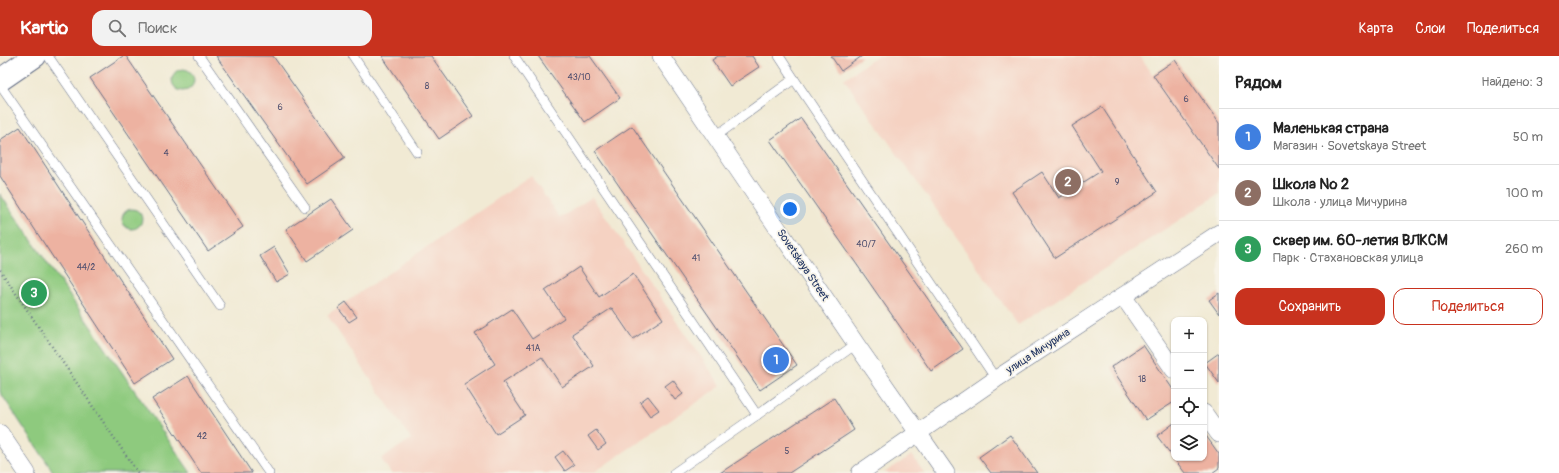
<!DOCTYPE html>
<html lang="ru">
<head>
<meta charset="utf-8">
<style>
	:root { --surface:#fff; --page:#f2f2f2; --text:#222; --muted:#767676; --line:#e0e0e0; --accent:#c8321e }
	body { margin:0; font-family:Pangolin,sans-serif; background:var(--page); color:var(--text) }
	.controls { position:absolute; right:12px; bottom:12px; display:grid; overflow:hidden; border-radius:8px; box-shadow:0 1px 3px #0004 }
	.controls button { width:36px; height:36px; display:grid; place-items:center; padding:0; border:0; border-bottom:1px solid var(--line); background:var(--surface); color:var(--text); font:20px sans-serif }
	.you { position:absolute; left:790px; top:153px; width:14px; height:14px; margin:-10px; border:3px solid #fff; border-radius:50%; background:#1a73e8; box-shadow:0 0 0 6px #1a73e833 }
	.badge { display:grid; place-items:center; width:26px; height:26px; border-radius:50%; background:var(--accent); color:#fff; font-size:13px; font-weight:700 }
	.pin { position:absolute; translate:-50% -50%; border:2px solid #fff; box-shadow:0 1px 4px #0006 }
	.list { margin:0; padding:0; list-style:none }
	h2 { display:flex; justify-content:space-between; align-items:center; height:52px; margin:0; padding:0 16px; font-size:17px }
	h2 small { font-size:13px; font-weight:400; color:var(--muted) }
	.list li { display:grid; grid-template-columns:26px 1fr auto; gap:12px; align-items:center; box-sizing:border-box; height:56px; padding:0 16px; border-top:1px solid var(--line) }
	.list b { display:block; font-size:15px; white-space:nowrap }
	.list p { margin:0; font-size:13px; white-space:nowrap; color:var(--muted) }
	.list em { font-size:13px; font-style:normal; color:var(--muted) }
	.actions { display:flex; gap:8px; padding:12px 16px }
	.actions a { flex:1; padding:9px 0; border:1px solid var(--accent); border-radius:12px; text-align:center; font-size:14px; color:var(--accent) }
	.actions .main { background:var(--accent); color:#fff }
	.icon { flex:none; width:22px; height:22px; fill:none; stroke:currentColor; stroke-width:2; stroke-linecap:round; stroke-linejoin:round }
	.map { position:relative; flex:none; width:1219px; height:417px; overflow:hidden }
	header { display:flex; align-items:center; gap:24px; box-sizing:border-box; height:56px; padding:0 20px; background:var(--accent); color:#fff }
	header strong { font-size:19px }
	nav { display:flex; gap:22px; margin-inline-start:auto; font-size:14px }
	.search { width:280px; height:36px; background:var(--page); display:flex; align-items:center; gap:10px; box-sizing:border-box; padding:0 14px; border-radius:12px; color:var(--muted); font-size:15px }
	main { display:flex }
	aside { flex:1; background:var(--surface) }
	.map>svg:first-child { display:block }
	.built { fill:#f5d2c2 }
	.green { fill:#8eca7e; stroke:#547c6e }
	.building { fill:#edb2a1 }
	.lines { fill:none; stroke-linecap:round; stroke-linejoin:round }
	.lane-casing { stroke:#667087; stroke-width:10 }
	.street-casing { stroke:#667087; stroke-width:18 }
	.secondary-casing { stroke:#667087; stroke-width:24 }
	.path { stroke:#667087; stroke-width:2.5; stroke-dasharray:1 3; stroke-linecap:butt }
	.lane { stroke:#fff; stroke-width:9 }
	.street { stroke:#fff; stroke-width:17 }
	.secondary { stroke:#fff; stroke-width:22 }
	.labels { text-anchor:middle; dominant-baseline:central; stroke-width:3.5; stroke-linejoin:round; paint-order:stroke }
	.number-label { font-size:9px; fill:#50506f }
	.street-label { font-size:11px; fill:#1b2f5e; stroke:#f7f3e8 }
</style>
</head>
<body>
<header>
<strong>Kartio</strong>
<div class="search"><svg class="icon" aria-label="search" viewBox="0 0 24 24"><circle cx="10" cy="10" r="6"/><path d="M15 15l6 6"/></svg>Поиск</div>
<nav><a>Карта</a><a>Слои</a><a>Поделиться</a></nav>
</header>
<main>
<div class="map">
<svg width="1219" height="417" viewBox="0 0 1219 417">
	<rect width="100%" height="100%" fill="#f7f3e8"/>
	<filter id="ink" filterUnits="userSpaceOnUse"><feTurbulence type="fractalNoise" baseFrequency=".025" numOctaves="2"/><feDisplacementMap in="SourceGraphic" scale="8" xChannelSelector="R" yChannelSelector="G"/><feConvolveMatrix kernelMatrix="1 2 1 2 8 2 1 2 1" color-interpolation-filters="sRGB"/></filter>
	<filter id="wash" filterUnits="userSpaceOnUse"><feTurbulence type="fractalNoise" baseFrequency=".012" numOctaves="4" result="noise"/><feDisplacementMap in="SourceGraphic" scale="16" xChannelSelector="R" yChannelSelector="G"/><feGaussianBlur stdDeviation="0.9" result="paint"/><feColorMatrix in="noise" values="0 0 0 0 0 0 0 0 0 0 0 0 0 0 0 0 0 1.4 0 .05"/><feComposite in="paint" operator="in"/></filter>
	<g filter="url(#wash)">
		<rect width="100%" height="100%" fill="#f1ead4"/>
		<g class="built">
			<polygon points="877,0 1140,0 1219,113 1219,138 1018,269 844,23"/>
			<polygon points="531,120 560,162 592,141 721,330 593,417 391,417 381,403 411,383 327,259"/>
			<polygon points="912,399 924,417 884,417"/>
		</g>
		<g class="green">
			<circle cx="183" cy="24" r="11"/>
			<polygon points="0,138 191,417 54,417 0,336"/>
			<circle cx="132" cy="163" r="10"/>
		</g>
		<g id="blocks">
			<g class="building">
				<polygon points="123,0 126,0 243,171 208,195 90,22"/>
				<polygon points="216,0 273,0 345,102 307,128"/>
				<polygon points="382,0 431,0 473,60 439,83"/>
				<polygon points="538,0 590,0 620,42 585,66"/>
				<polygon points="718,0 752,0 759,11 730,30 712,4"/>
				<polygon points="831,0 862,0 841,15"/>
				<polygon points="1175,4 1219,67 1219,113 1153,19"/>
				<polygon points="1102,51 1157,136 1055,202 1012,136 1042,116 1059,142 1101,115 1072,70"/>
				<polygon points="801,62 963,293 931,315 770,84"/>
				<polygon points="632,70 797,309 760,334 595,95"/>
				<polygon points="20,71 172,303 135,327 0,120 0,84"/>
				<polygon points="331,143 353,174 307,205 286,173"/>
				<polygon points="274,191 290,218 276,226 260,200"/>
				<polygon points="579,211 599,241 633,218 663,263 633,283 612,252 572,278 594,310 562,331 542,301 503,326 525,359 496,378 464,328 495,308 475,277 512,253 532,283 564,262 545,234"/>
				<polygon points="1219,237 1219,258 1209,244"/>
				<polygon points="346,246 357,261 349,266 338,252"/>
				<polygon points="1143,289 1174,335 1174,346 1146,364 1111,311"/>
				<polygon points="1219,297 1219,327 1205,307"/>
				<polygon points="188,320 252,417 201,417 152,343"/>
				<polygon points="673,324 683,338 675,344 665,330"/>
				<polygon points="648,340 659,354 650,360 640,346"/>
				<polygon points="834,342 854,374 789,417 720,417"/>
				<polygon points="1174,367 1174,402 1204,402 1204,377 1219,398 1219,412 1212,417 1185,417 1157,380"/>
				<polygon points="596,374 606,388 598,394 588,380"/>
				<polygon points="1010,379 1037,417 991,417 979,401"/>
				<polygon points="563,395 574,409 565,415 555,401"/>
			</g>
		</g>
	</g>
	<g filter="url(#ink)">
		<use href="#blocks" fill-opacity="0" stroke="#667087" stroke-width="1"/>
		<g class="lines">
			<defs>
				<g id="lane">
					<polyline points="48,0 220,250"/>
					<polyline points="199,0 305,151"/>
					<polyline points="353,0 417,96"/>
					<polyline points="514,0 757,359 674,417"/>
					<polyline points="794,23 996,323"/>
					<polyline points="0,29 269,417"/>
					<polyline points="716,80 794,23 779,0"/>
					<polyline points="757,359 856,288"/>
				</g>
				<g id="street">
					<polyline points="661,0 856,288 946,417"/>
					<polyline points="1123,240 1174,314"/>
					<polyline points="1204,357 1219,378"/>
					<polyline points="0,377 27,417"/>
					<polyline points="860,417 996,323 1219,177"/>
				</g>
				<polyline id="secondary" points="0,24 35,0"/>
			</defs>
			<use href="#lane" class="lane-casing"/>
			<use href="#street" class="street-casing"/>
			<use href="#secondary" class="secondary-casing"/>
			<polyline class="path" points="0,214 138,417"/>
			<use href="#lane" class="lane"/>
			<use href="#street" class="street"/>
			<use href="#secondary" class="secondary"/>
		</g>
	</g>
	<g class="labels">
		<g class="number-label">
			<text x="579" y="21">43/10</text>
			<text x="427" y="30">8</text>
			<text x="1186" y="43">6</text>
			<text x="280" y="51">6</text>
			<text x="166" y="97">4</text>
			<text x="1117" y="126">9</text>
			<text x="866" y="188">40/7</text>
			<text x="696" y="202">41</text>
			<text x="86" y="211">44/2</text>
			<text x="533" y="292">41А</text>
			<text x="1142" y="323">18</text>
			<text x="202" y="380">42</text>
			<text x="787" y="395">5</text>
		</g>
		<g class="street-label">
			<text transform="translate(803 209) rotate(56)">Sovetskaya Street</text>
			<text transform="translate(1038 295) rotate(-33)">улица Мичурина</text>
		</g>
	</g>
</svg>
<div class="controls">
<button>+</button>
<button>−</button>
<button><svg class="icon" aria-label="locate" viewBox="0 0 24 24"><circle cx="12" cy="12" r="6"/><path d="M12 2v4M12 18v4M2 12h4M18 12h4"/></svg></button>
<button><svg class="icon" aria-label="layers" viewBox="0 0 24 24"><path d="M12 4l9 5-9 5-9-5zM3 14l9 5 9-5"/></svg></button>
</div>
<div class="you"></div>
<div class="pin badge" style="left:776px;top:304px;background:#3f7fe0">1</div>
<div class="pin badge" style="left:1068px;top:126px;background:#8d6e63">2</div>
<div class="pin badge" style="left:34px;top:237px;background:#2e9e5b">3</div>
</div>
<aside>
<h2>Рядом<small>Найдено: 3</small></h2>
<ul class="list">
<li><span class="badge" style="background:#3f7fe0">1</span><div><b>Маленькая страна</b><p>Магазин · Sovetskaya Street</p></div><em>50 m</em></li>
<li><span class="badge" style="background:#8d6e63">2</span><div><b>Школа № 2</b><p>Школа · улица Мичурина</p></div><em>100 m</em></li>
<li><span class="badge" style="background:#2e9e5b">3</span><div><b>сквер им. 60-летия ВЛКСМ</b><p>Парк · Стахановская улица</p></div><em>260 m</em></li>
</ul>
<div class="actions"><a class="main">Сохранить</a><a>Поделиться</a></div>
</aside>
</main>
</body>
</html>
